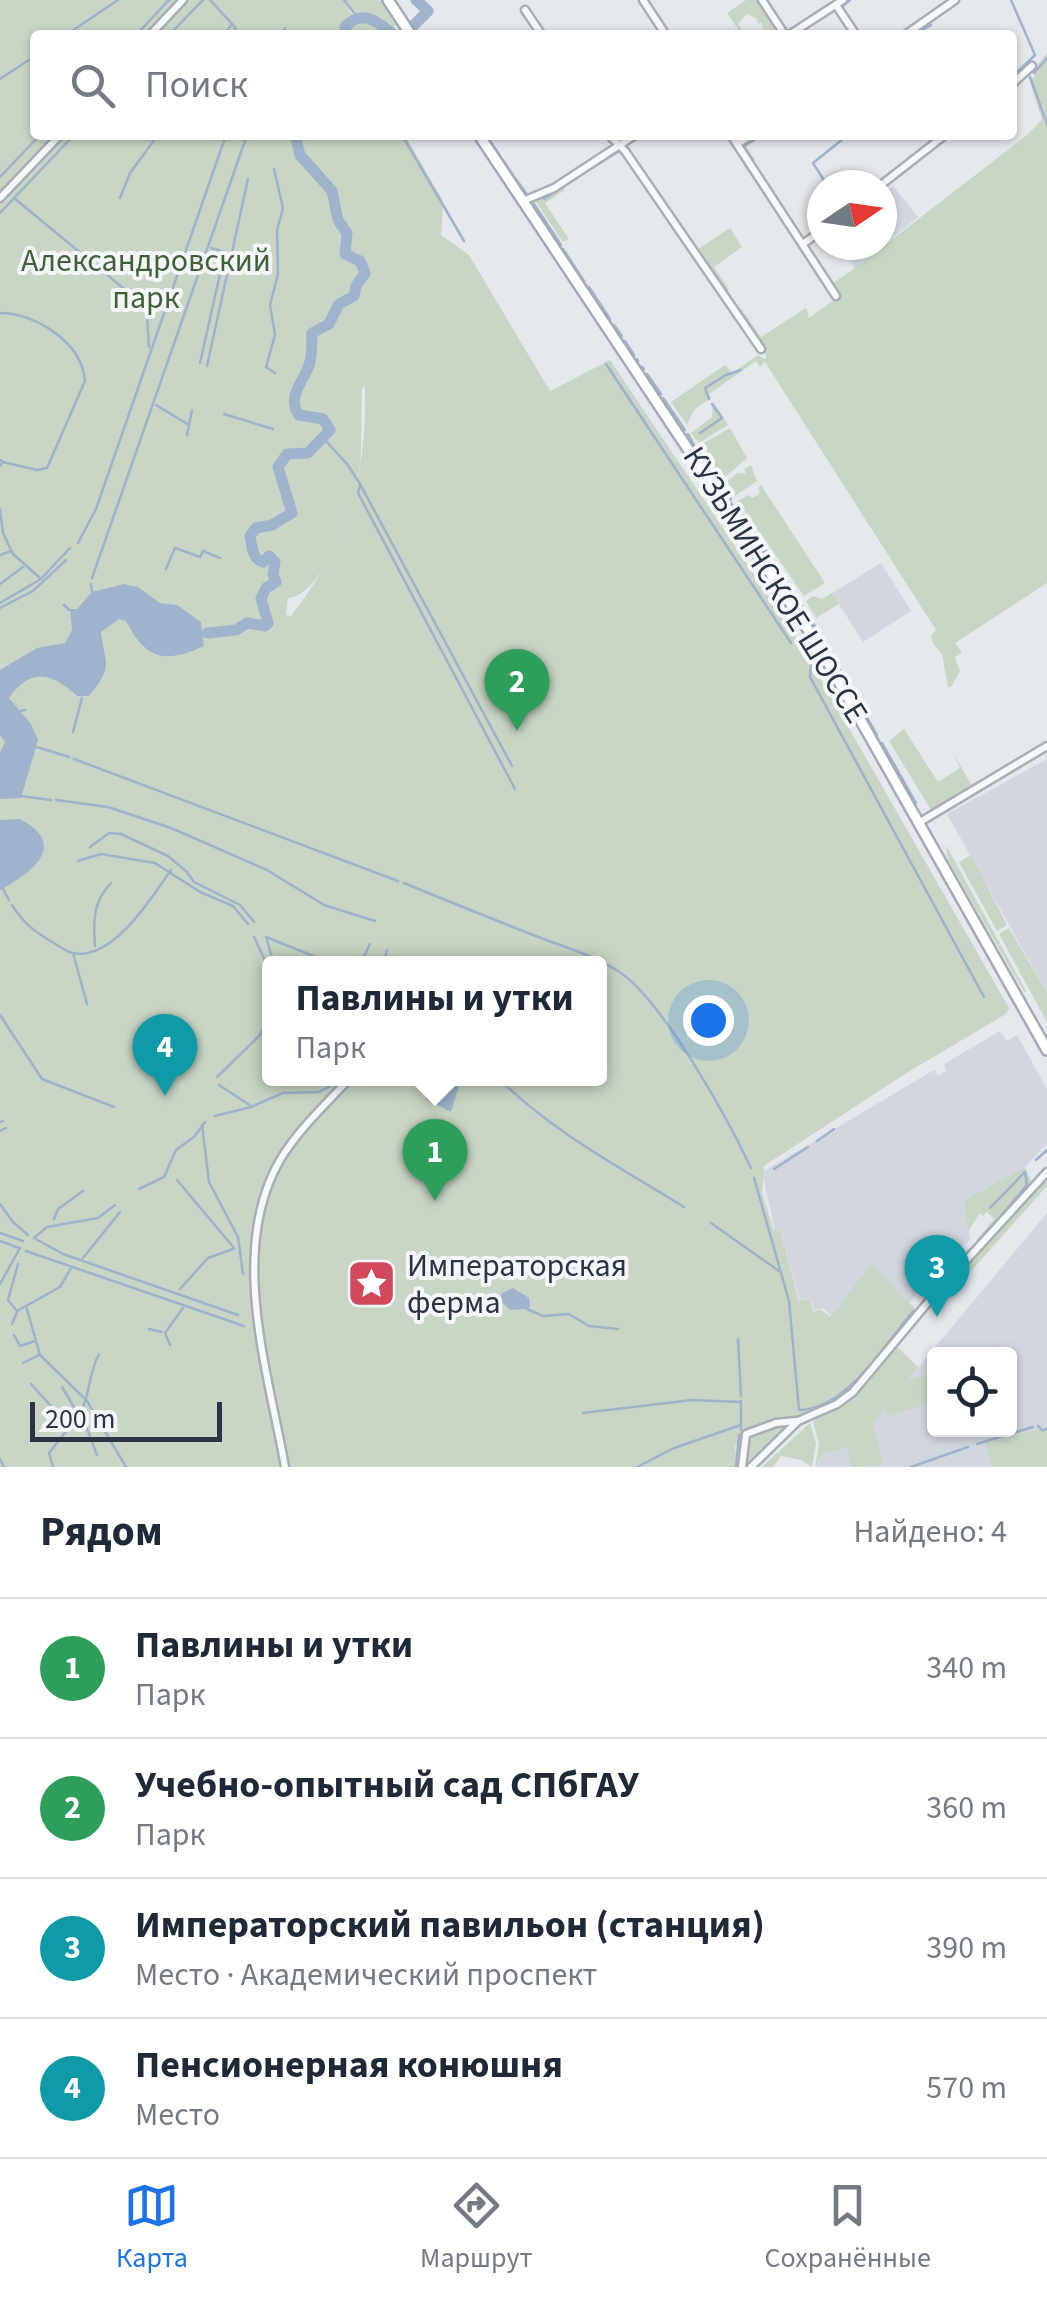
<!DOCTYPE html>
<html lang="ru">
<head>
<meta charset="utf-8">
<style>
	:root { --surface:#fff; --page:#f2f2f3; --text:#1f2937; --muted:#747a83; --line:#e0e1e3; --accent:#1a73e8 }
	body { margin:0; font-family:"Source Sans 3",sans-serif; background:var(--page); color:var(--text) }
	.controls { position:absolute; right:30px; bottom:30px; display:grid; overflow:hidden; border-radius:10px; box-shadow:0 2px 8px #0004 }
	.controls button { width:90px; height:90px; display:grid; place-items:center; padding:0; border:0; border-bottom:2px solid var(--line); background:var(--surface); color:var(--text); font:50px sans-serif }
	.compass { position:absolute; left:807px; top:170px; width:90px; height:90px; border-radius:50%; background:var(--surface); box-shadow:0 2px 8px #0004; rotate:77deg }
	.scale { position:absolute; left:30px; bottom:25px; width:192px; box-sizing:border-box; padding-left:10px; border:5px solid #2b3445; border-top:0; font-size:28px; line-height:35px; white-space:nowrap; color:#2b3445; -webkit-text-stroke:8px #f4f6f9; paint-order:stroke }
	.you { position:absolute; left:708px; top:1020px; width:35px; height:35px; margin:-25px; border:8px solid #fff; border-radius:50%; background:#1a73e8; box-shadow:0 0 0 15px #1a73e833 }
	.badge { display:grid; place-items:center; width:65px; height:65px; border-radius:50%; background:var(--accent); color:#fff; font-size:32px; font-weight:700 }
	.pin { position:absolute; translate:-50% -82px; filter:drop-shadow(0 2px 5px #0008) }
	.pin::after { content:''; position:absolute; top:52px; width:35px; height:30px; background:inherit; clip-path:polygon(0 0,100% 0,50% 100%) }
	.popup { position:absolute; left:262px; top:956px; width:345px; height:130px; box-sizing:border-box; display:grid; place-content:center; border-radius:10px; background:var(--surface); filter:drop-shadow(0 2px 8px #0005); font-size:32px; white-space:nowrap; color:var(--muted) }
	.popup b { font-size:38px; color:var(--text) }
	.popup::after { content:''; position:absolute; left:50%; top:100%; margin-left:-20px; border:20px solid transparent; border-top-color:var(--surface) }
	.list { margin:0; padding:0; list-style:none }
	h2 { display:flex; justify-content:space-between; align-items:center; height:130px; margin:0; padding:0 40px; font-size:42px }
	h2 small { font-size:32px; font-weight:400; color:var(--muted) }
	.list li { display:grid; grid-template-columns:65px 1fr auto; gap:30px; align-items:center; box-sizing:border-box; height:140px; padding:0 40px; border-top:2px solid var(--line) }
	.list b { display:block; font-size:38px; white-space:nowrap }
	.list p { margin:0; font-size:32px; white-space:nowrap; color:var(--muted) }
	.list em { font-size:32px; font-style:normal; color:var(--muted) }
	.icon { flex:none; width:55px; height:55px; fill:none; stroke:currentColor; stroke-width:2; stroke-linecap:round; stroke-linejoin:round }
	.map { position:relative; flex:none; width:1047px; height:1467px; overflow:hidden }
	.search { position:absolute; background:var(--surface); box-shadow:0 2px 8px #0004; left:30px; right:30px; top:30px; height:110px; display:flex; align-items:center; gap:25px; box-sizing:border-box; padding:0 35px; border-radius:10px; color:var(--muted); font-size:38px }
	.sheet { height:690px; background:var(--surface) }
	nav { display:flex; justify-content:space-around; align-items:center; box-sizing:border-box; height:140px; border-top:2px solid var(--line); background:var(--surface); font-size:28px; color:var(--muted) }
	nav a { display:grid; justify-items:center; gap:5px }
	nav .on { color:var(--accent) }
	.map>svg:first-child { display:block }
	.built { fill:#d2d6de; fill-rule:evenodd }
	.green { fill:#c9d6c5; fill-rule:evenodd }
	.water { fill:#9fb4cc }
	.lines { fill:none; stroke-linecap:round; stroke-linejoin:round }
	.stream { stroke:#9fb4cc; stroke-width:2.5 }
	.river { stroke:#9fb4cc; stroke-width:11 }
	.minor-casing { stroke:#a9aeb7; stroke-width:11 }
	.major-casing { stroke:#a3abb8; stroke-width:14 }
	.minor { stroke:#f7f8fa; stroke-width:6 }
	.major { stroke:#fff; stroke-width:9 }
	.labels { text-anchor:middle; dominant-baseline:central; stroke-width:8; stroke-linejoin:round; paint-order:stroke }
	.park-label { font-size:32px; fill:#3f6138; stroke:#f4f6f9 }
	.street-label { font-size:32px; fill:#2b3445; stroke:#f4f6f9 }
	.poi-label { font-size:32px; fill:#2b3445; stroke:#f4f6f9; text-anchor:start }
</style>
</head>
<body>
<div class="map">
<svg width="1047" height="1467" viewBox="0 0 1047 1467">
	<rect width="100%" height="100%" fill="#e4e7ec"/>
	<g class="built">
		<polygon points="893,186 918,217 855,268 839,245 882,245 882,194"/>
		<polygon points="881,563 911,611 863,642 832,593"/>
		<polygon points="1047,759 1047,993 947,814"/>
		<polygon points="1000,1031 1007,1041 1017,1035 1047,1089 1047,1144 1025,1167 964,1200 970,1240 923,1287 826,1396 812,1344 831,1316 823,1308 814,1311 810,1298 800,1301 780,1230 775,1231 762,1172 934,1070 938,1076 946,1071 944,1064"/>
		<path d="M1047,1213V1467H816L822,1455L847,1446L886,1406ZM934,1354H1010V1430H934Z"/>
	</g>
	<g class="green">
		<polygon points="0,0 177,0 144,35 35,35 35,135 54,135 0,192"/>
		<polygon points="189,0 343,0 353,16 342,27 345,35 156,35"/>
		<polygon points="346,0 380,0 396,25 391,29 374,17 357,16"/>
		<polygon points="746,0 761,0 781,35 766,35 761,22 759,25 756,18 747,14 738,24 745,34 742,35 727,13"/>
		<polygon points="365,20 377,23 392,35 349,35 346,27 354,21"/>
		<polygon points="1047,53 1047,583 955,643 962,652 955,657 960,671 951,687 948,687 942,654 933,643 931,635 936,630 765,362 760,367 756,361 709,394 711,398 694,410 687,425 671,402 725,365 732,373 758,355 764,359 767,357 764,352 767,346 762,346 739,312 741,308 761,337 806,308 809,318 838,297 828,279 833,283 855,268 1027,135 1042,120 1029,78 1035,77 1034,69"/>
		<path d="M66,135H293L296,151L327,188L337,208C336,177 300,165 298,135L406,137L443,201L441,235L469,255L550,391L610,360L802,646L1009,1008L1006,1014L908,1072L764,1166L762,1193L774,1231L780,1230L799,1301L810,1299L813,1312L821,1310L831,1317L871,1264L917,1310C894,1337 866,1381 837,1400C811,1417 775,1421 745,1429L735,1446L737,1467H288C270,1373 236,1255 280,1167C295,1137 323,1116 343,1090C322,1112 297,1133 279,1157C223,1231 267,1383 281,1467H0V204ZM365,387C367,478 347,544 291,616L286,615L288,598C324,597 356,498 360,467C362,441 361,414 362,388ZM270,964H600V1078H270Z"/>
		<polygon points="563,186 565,190 545,203 569,239 563,242 535,200"/>
		<polygon points="730,228 742,247 714,267 729,290 724,292 695,251"/>
		<polygon points="713,401 728,425 699,443 691,433 712,417"/>
		<polygon points="730,428 747,458 724,478 700,445"/>
		<polygon points="751,465 757,481 735,496 727,481 738,473 746,474 744,469"/>
		<polygon points="761,485 825,583 804,596 738,501 748,495 753,498 760,493 758,488"/>
		<polygon points="832,593 839,604 816,618 806,601 813,596 822,599"/>
		<polygon points="904,729 938,782 960,768 953,753 972,786 931,810 889,741"/>
		<polygon points="946,845 1026,991 1024,992 948,860"/>
		<polygon points="971,855 1007,925 997,931 959,862"/>
		<polygon points="1009,928 1047,993 1047,1022 999,934"/>
		<polygon points="1025,1167 1031,1181 1029,1186 978,1243 976,1241 994,1219 987,1212 983,1216 980,1213 968,1232 964,1200"/>
		<polygon points="1047,1178 1047,1186 957,1287 953,1287 953,1281"/>
		<polygon points="897,1347 918,1367 908,1380 931,1373 934,1402 889,1416 885,1407 873,1423 883,1464 852,1467 847,1447 822,1455 815,1467 819,1445 813,1421 853,1400"/>
		<polygon points="810,1423 816,1444 812,1467 801,1460 781,1456 773,1467 762,1467"/>
		<polygon points="780,1425 785,1429 745,1464 751,1436"/>
		<polygon points="1047,1428 1047,1467 992,1467 986,1443"/>
	</g>
	<g class="water">
		<path d="M123,584L138,587L160,603L177,605L201,622L204,646C165,664 146,660 126,621L119,619L101,632C105,665 114,666 89,696H77C53,673 30,667 9,698L31,724L38,740L21,798L0,799V753L5,742L0,735V670L37,648L65,643L72,630L70,609H77L92,592Z"/>
		<path d="M20,819C71,846 29,874 0,890V820Z"/>
		<polygon points="432,1079 461,1079 451,1112 426,1099 425,1089"/>
		<polygon points="513,1288 529,1298 530,1306 527,1309 510,1310 499,1300 502,1293"/>
	</g>
	<g class="lines">
		<g class="stream">
			<polyline points="210,0 235,27 237,35"/>
			<polyline points="344,0 358,18"/>
			<polyline points="1011,0 1035,55 1012,77"/>
			<polyline points="842,7 850,0"/>
			<polyline points="821,19 835,10"/>
			<polyline points="811,25 816,22"/>
			<polyline points="415,28 419,35"/>
			<polyline points="919,32 931,25"/>
			<polyline points="66,35 118,0"/>
			<polyline points="136,35 169,0"/>
			<polyline points="169,35 203,0"/>
			<polyline points="224,35 231,25"/>
			<polyline points="282,35 285,28"/>
			<polyline points="796,35 806,28"/>
			<polyline points="1034,73 1047,58"/>
			<polyline points="1030,77 1047,124"/>
			<polyline points="0,79 35,56"/>
			<polyline points="402,135 464,241"/>
			<polyline points="737,135 738,137"/>
			<polyline points="488,139 499,154"/>
			<polyline points="625,147 627,146"/>
			<polyline points="743,147 762,135"/>
			<polyline points="745,148 753,160"/>
			<polyline points="503,160 512,174"/>
			<polyline points="593,167 621,150"/>
			<polyline points="274,169 283,208 277,230 278,274 270,305 275,335 266,367 275,373"/>
			<polyline points="763,176 764,178"/>
			<polyline points="0,177 40,135"/>
			<polyline points="515,178 526,193"/>
			<polyline points="569,183 587,171"/>
			<polyline points="827,185 813,163 848,135"/>
			<polyline points="14,198 140,302 147,314 149,347"/>
			<polyline points="120,198 130,173 158,135"/>
			<polyline points="544,199 563,187"/>
			<polyline points="532,201 561,245"/>
			<polyline points="0,213 74,135"/>
			<polyline points="563,249 584,281"/>
			<polyline points="589,287 610,319"/>
			<path d="M0,313C35,313 82,342 85,381L47,468L37,470L3,462"/>
			<polyline points="614,325 622,336"/>
			<polyline points="625,341 634,355"/>
			<polyline points="637,359 638,361"/>
			<polyline points="200,363 225,252 211,248"/>
			<polyline points="606,364 791,643"/>
			<polyline points="207,366 248,179"/>
			<polyline points="642,367 644,369"/>
			<polyline points="647,374 661,394"/>
			<polyline points="663,398 685,430"/>
			<polyline points="709,399 705,388 726,375 741,370"/>
			<polyline points="156,405 189,425"/>
			<polyline points="224,414 273,429"/>
			<polyline points="700,433 722,418 712,404"/>
			<polyline points="688,434 694,445"/>
			<polyline points="187,435 192,410"/>
			<polyline points="324,439 347,464 360,484 512,766"/>
			<polyline points="697,449 719,481"/>
			<polyline points="0,460 3,462 0,466"/>
			<polyline points="360,485 358,493 515,789"/>
			<polyline points="722,485 731,499"/>
			<polyline points="735,505 750,528"/>
			<polyline points="0,509 3,533 13,554 40,578"/>
			<polyline points="753,532 756,537"/>
			<polyline points="78,543 96,509 226,135"/>
			<polyline points="763,547 766,552"/>
			<polyline points="0,555 11,551"/>
			<polyline points="769,556 784,579"/>
			<polyline points="166,569 175,548 200,557 203,551 220,558"/>
			<polyline points="92,578 247,135"/>
			<polyline points="787,583 796,598"/>
			<polyline points="0,584 23,567"/>
			<polyline points="91,584 92,592"/>
			<polyline points="0,603 41,579 70,548"/>
			<polyline points="64,605 69,610"/>
			<polyline points="802,606 816,628"/>
			<polyline points="0,608 33,591 66,560"/>
			<polyline points="820,635 822,639"/>
			<polyline points="826,646 877,735"/>
			<polyline points="807,653 811,662 810,677 984,997"/>
			<polyline points="20,711 25,710"/>
			<polyline points="73,732 82,698"/>
			<polyline points="882,743 916,803"/>
			<polyline points="37,747 69,757"/>
			<polyline points="74,759 398,881"/>
			<polyline points="21,796 51,800"/>
			<polyline points="56,800 108,807 171,828 267,870 324,905 375,921"/>
			<polyline points="90,847 109,833 121,834 168,856 187,872 194,882 240,905 254,922"/>
			<polyline points="78,861 101,854 155,863 200,892 233,906 248,924"/>
			<path d="M404,883C447,901 490,918 533,935C561,946 593,955 618,971C662,999 728,1119 751,1168"/>
			<polyline points="3,889 9,900"/>
			<path d="M12,905C23,923 34,931 52,942C58,945 66,952 73,953C113,961 152,897 171,870"/>
			<polyline points="254,937 267,965 269,980"/>
			<polyline points="266,937 333,964"/>
			<polyline points="266,937 274,964"/>
			<path d="M95,946C93,920 93,902 111,883"/>
			<polyline points="73,953 87,1004"/>
			<polyline points="463,961 466,964"/>
			<polyline points="360,964 370,944"/>
			<polyline points="383,964 387,950"/>
			<polyline points="0,1015 42,1079 114,1107"/>
			<polyline points="217,1077 258,1037 270,1020"/>
			<path d="M498,1078C554,1133 618,1166 684,1207"/>
			<polyline points="219,1085 251,1106"/>
			<polyline points="215,1116 251,1107 283,1093 319,1092 330,1086 335,1078"/>
			<polyline points="0,1122 3,1121"/>
			<polyline points="202,1125 209,1182 238,1237 243,1274"/>
			<polyline points="0,1131 6,1128"/>
			<polyline points="817,1141 834,1129"/>
			<polyline points="1036,1160 1047,1150"/>
			<polyline points="774,1169 808,1147"/>
			<path d="M754,1178L789,1301L799,1410C846,1410 885,1344 913,1311"/>
			<polyline points="177,1180 234,1248"/>
			<polyline points="139,1189 164,1177 176,1150 194,1137 205,1122"/>
			<polyline points="0,1204 13,1222 28,1235"/>
			<polyline points="115,1205 98,1218 47,1227 34,1238 63,1254 238,1315"/>
			<polyline points="990,1208 1024,1173"/>
			<polyline points="54,1219 58,1209 83,1191"/>
			<polyline points="711,1223 779,1271"/>
			<polyline points="994,1224 1027,1185 1025,1172"/>
			<polyline points="0,1233 23,1241"/>
			<polyline points="0,1241 11,1245"/>
			<polyline points="978,1242 990,1228"/>
			<polyline points="26,1251 244,1326"/>
			<polyline points="83,1258 120,1212"/>
			<polyline points="958,1261 974,1246"/>
			<polyline points="18,1264 8,1300 17,1311 60,1287 71,1268"/>
			<polyline points="0,1284 20,1248 13,1246"/>
			<polyline points="180,1289 208,1258 233,1249"/>
			<polyline points="931,1289 951,1269"/>
			<polyline points="26,1306 40,1355 87,1401 126,1467"/>
			<polyline points="527,1309 543,1316 569,1314 589,1326 618,1329"/>
			<polyline points="12,1324 17,1312"/>
			<polyline points="149,1329 162,1332"/>
			<polyline points="14,1335 20,1346 35,1341"/>
			<polyline points="738,1339 741,1396"/>
			<polyline points="170,1345 165,1333 183,1308"/>
			<polyline points="23,1363 39,1355"/>
			<polyline points="31,1384 70,1427"/>
			<polyline points="62,1387 88,1431 97,1455"/>
			<polyline points="583,1413 692,1400 741,1402"/>
			<path d="M75,1421C91,1400 87,1376 99,1354"/>
			<polyline points="1038,1426 1042,1430 1047,1429"/>
			<polyline points="741,1430 741,1401"/>
			<polyline points="977,1444 1033,1427"/>
			<polyline points="0,1459 4,1467"/>
			<polyline points="53,1467 49,1453 71,1425"/>
			<polyline points="637,1467 674,1448 741,1425"/>
			<polyline points="736,1467 739,1435"/>
			<polyline points="911,1467 968,1447"/>
		</g>
		<g class="river">
			<path d="M347,35L345,27C362,8 378,22 394,35"/>
			<polyline points="404,35 428,11 416,0"/>
			<path d="M207,633L236,630L247,623L265,626L268,623L261,598L266,588L276,582L273,575L275,562L269,556L263,562C252,559 252,546 250,536L256,528L272,525L292,513L278,467L287,454L308,453L330,430L323,419L299,415C286,397 304,381 309,365C312,357 312,342 312,333L329,324L339,304L354,296L356,286L365,273L360,261L345,254L347,233L338,220L332,191L300,155L295,135"/>
		</g>
		<defs>
			<g id="minor">
				<polyline points="643,0 666,35"/>
				<polyline points="762,0 785,35"/>
				<polyline points="836,5 856,35"/>
				<polyline points="525,10 542,35"/>
				<polyline points="150,35 183,0"/>
				<polyline points="789,35 843,0"/>
				<polyline points="905,35 955,0"/>
				<polyline points="1012,84 1032,66"/>
				<polyline points="609,135 625,151 761,349"/>
				<polyline points="731,135 836,296"/>
				<polyline points="737,144 752,135"/>
				<polyline points="881,185 945,135"/>
				<polyline points="0,198 60,135"/>
				<polyline points="523,201 554,188 635,135"/>
				<polyline points="803,244 822,230"/>
				<polyline points="920,822 1047,746"/>
				<path d="M285,1467C268,1371 228,1250 280,1160C298,1130 326,1104 350,1078"/>
				<polyline points="742,1467 746,1434 776,1423 796,1421"/>
				<polyline points="751,1467 798,1421 837,1404 853,1392 929,1301 1047,1172"/>
			</g>
			<g id="major">
				<polyline points="388,0 411,35"/>
				<polyline points="479,135 817,643 1047,1050"/>
			</g>
		</defs>
		<use href="#minor" class="minor-casing"/>
		<use href="#major" class="major-casing"/>
		<use href="#minor" class="minor"/>
		<use href="#major" class="major"/>
	</g>
	<defs>
		<symbol id="sight-square" viewBox="-11 -11 22 22"><rect x="-9" y="-9" width="18" height="18" rx="4" fill="#d1495b" stroke="#f4f6f9"/><path d="M0-6L1.8-2.2L6-1.7L2.9 1.2L3.7 5.4L0 3.3L-3.7 5.4L-2.9 1.2L-6-1.7L-1.8-2.2Z" fill="#fff"/></symbol>
	</defs>
	<g fill-rule="evenodd">
		<use href="#sight-square" x="344" y="1256" width="55" height="55"/>
	</g>
	<g class="labels">
		<g class="park-label">
			<text x="146" y="261">Александровский<tspan x="146" dy="37">парк</tspan></text>
		</g>
		<g class="street-label">
			<text transform="translate(775 585) rotate(58)">КУЗЬМИНСКОЕ ШОССЕ</text>
		</g>
		<g class="poi-label">
			<text x="407" y="1266">Императорская<tspan x="407" dy="37">ферма</tspan></text>
		</g>
	</g>
</svg>
<div class="controls">
<button><svg class="icon" aria-label="locate" viewBox="0 0 24 24"><circle cx="12" cy="12" r="6"/><path d="M12 2v4M12 18v4M2 12h4M18 12h4"/></svg></button>
</div>
<svg class="compass" viewBox="-18 -18 36 36"><path d="M0-13l5 13h-10z" fill="#e53935"/><path d="M0 13l5-13h-10z" fill="#747a83"/></svg>
<div class="scale">200 m</div>
<div class="you"></div>
<div class="pin badge" style="left:435px;top:1201px;background:#2e9e5b">1</div>
<div class="popup"><b>Павлины и утки</b>Парк</div>
<div class="pin badge" style="left:517px;top:731px;background:#2e9e5b">2</div>
<div class="pin badge" style="left:937px;top:1317px;background:#0f9aa8">3</div>
<div class="pin badge" style="left:165px;top:1096px;background:#0f9aa8">4</div>
<div class="search"><svg class="icon" aria-label="search" viewBox="0 0 24 24"><circle cx="10" cy="10" r="6"/><path d="M15 15l6 6"/></svg>Поиск</div>
</div>
<section class="sheet">
<h2>Рядом<small>Найдено: 4</small></h2>
<ul class="list">
<li><span class="badge" style="background:#2e9e5b">1</span><div><b>Павлины и утки</b><p>Парк</p></div><em>340 m</em></li>
<li><span class="badge" style="background:#2e9e5b">2</span><div><b>Учебно-опытный сад СПбГАУ</b><p>Парк</p></div><em>360 m</em></li>
<li><span class="badge" style="background:#0f9aa8">3</span><div><b>Императорский павильон (станция)</b><p>Место · Академический проспект</p></div><em>390 m</em></li>
<li><span class="badge" style="background:#0f9aa8">4</span><div><b>Пенсионерная конюшня</b><p>Место</p></div><em>570 m</em></li>
</ul>
</section>
<nav>
<a class="on"><svg class="icon" aria-label="map" viewBox="0 0 24 24"><path d="M3 6l6-2 6 2 6-2v14l-6 2-6-2-6 2zM9 4v14M15 6v14"/></svg>Карта</a>
<a><svg class="icon" aria-label="directions" viewBox="0 0 24 24"><path d="M12 3l9 9-9 9-9-9zM9 14v-3h6M13 9l2 2-2 2"/></svg>Маршрут</a>
<a><svg class="icon" aria-label="saved" viewBox="0 0 24 24"><path d="M7 4h10v16l-5-4-5 4z"/></svg>Сохранённые</a>
</nav>
</body>
</html>
